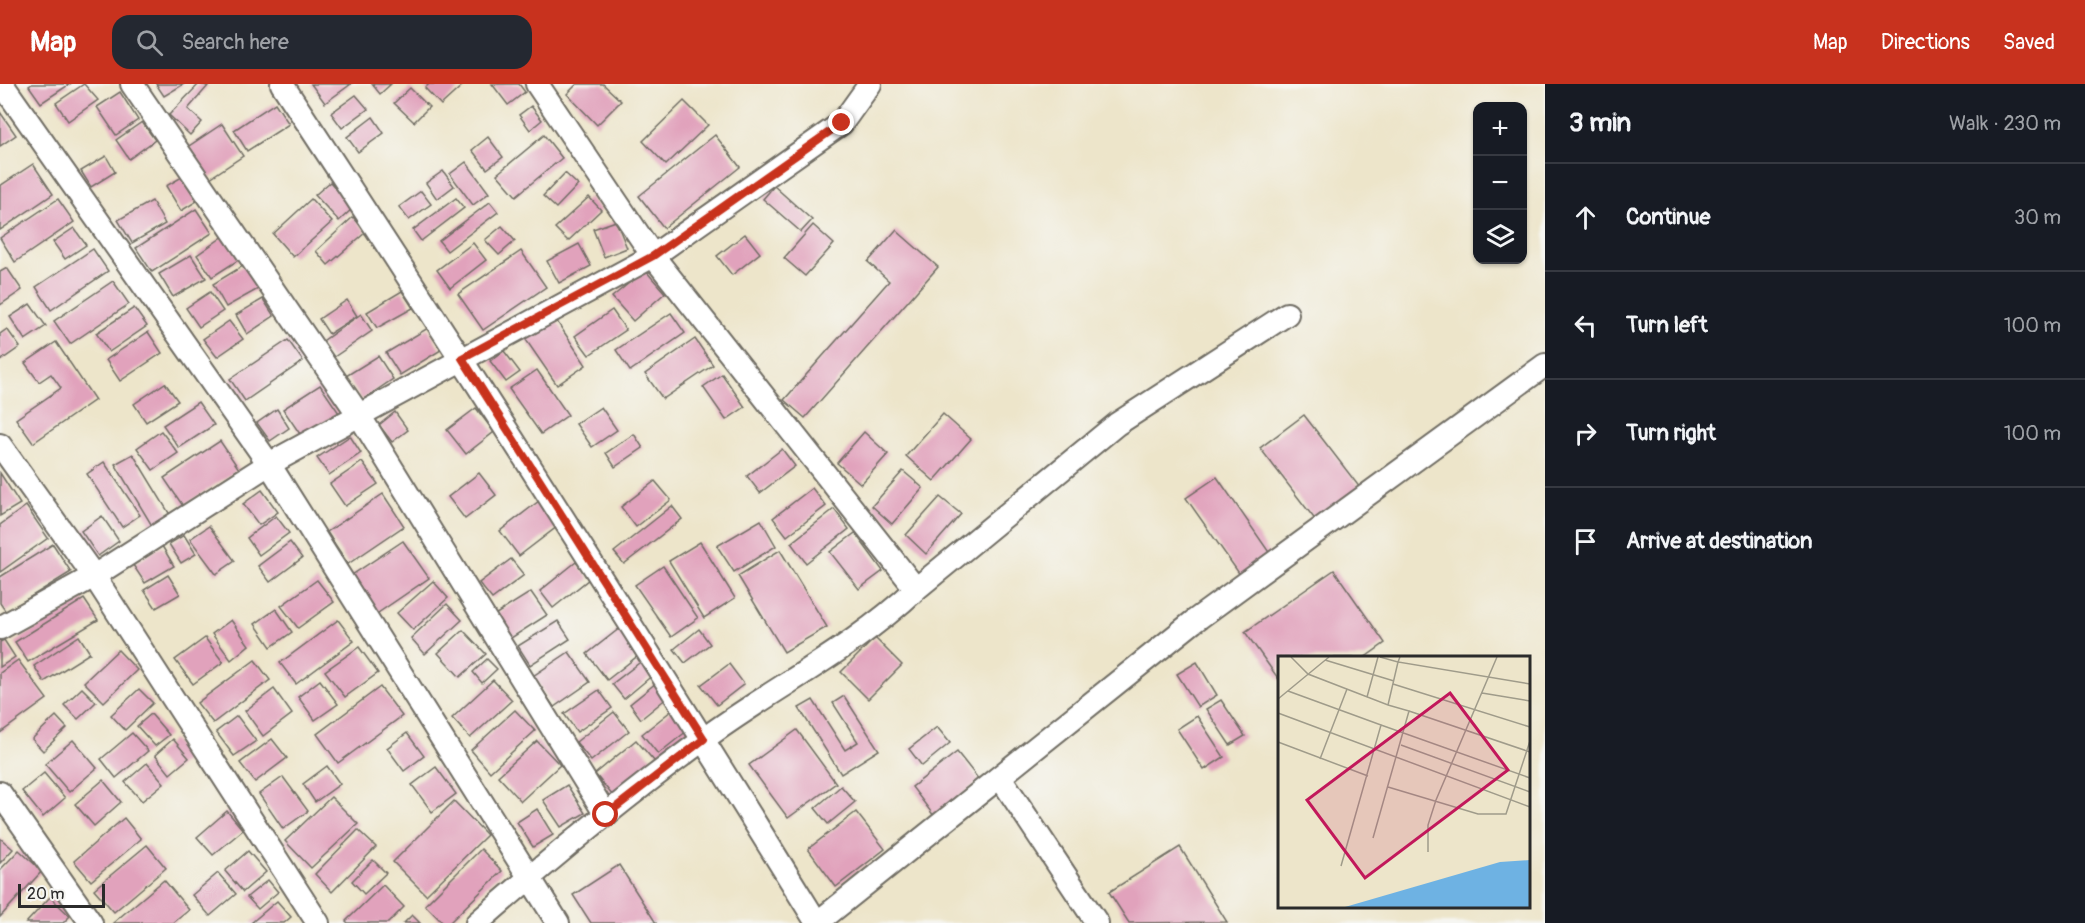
<!DOCTYPE html>
<html lang="en">
<head>
<meta charset="utf-8">
<style>
	:root { --surface:#171b24; --page:#242831; --text:#f1f3f6; --muted:#9ea1a6; --line:#363941; --accent:#c8321e }
	body { margin:0; font-family:Pangolin,sans-serif; background:var(--page); color:var(--text) }
	.controls { position:absolute; right:18px; top:18px; display:grid; overflow:hidden; border-radius:12px; box-shadow:0 2px 4px #0004 }
	.controls button { width:54px; height:54px; display:grid; place-items:center; padding:0; border:0; border-bottom:2px solid var(--line); background:var(--surface); color:var(--text); font:30px sans-serif }
	.scale { position:absolute; left:18px; bottom:15px; width:87px; box-sizing:border-box; padding-left:6px; border:3px solid #2b2b2b; border-top:0; font-size:16px; line-height:21px; white-space:nowrap; color:#2b2b2b; -webkit-text-stroke:4px #f6f6f2; paint-order:stroke }
	.stop { position:absolute; width:18px; height:18px; margin:-14px; border:4px solid #c8321e; border-radius:50%; background:#fff }
	.stop.end { background:#c8321e; border-color:#fff; box-shadow:0 2px 6px #0008 }
	.list { margin:0; padding:0; list-style:none }
	h2 { display:flex; justify-content:space-between; align-items:center; height:78px; margin:0; padding:0 24px; font-size:26px }
	h2 small { font-size:20px; font-weight:400; color:var(--muted) }
	.list li { display:grid; grid-template-columns:39px 1fr auto; gap:18px; align-items:center; box-sizing:border-box; height:108px; padding:0 24px; border-top:2px solid var(--line) }
	.list b { display:block; font-size:22px; white-space:nowrap }
	.list em { font-size:20px; font-style:normal; color:var(--muted) }
	.icon { flex:none; width:33px; height:33px; fill:none; stroke:currentColor; stroke-width:2; stroke-linecap:round; stroke-linejoin:round }
	.map { position:relative; flex:none; width:1545px; height:839px; overflow:hidden }
	header { display:flex; align-items:center; gap:36px; box-sizing:border-box; height:84px; padding:0 30px; background:var(--accent); color:#fff }
	header strong { font-size:28px }
	nav { display:flex; gap:33px; margin-inline-start:auto; font-size:21px }
	.search { width:420px; height:54px; background:var(--page); display:flex; align-items:center; gap:15px; box-sizing:border-box; padding:0 21px; border-radius:18px; color:var(--muted); font-size:22px }
	main { display:flex }
	aside { flex:1; background:var(--surface) }
	.map>svg:first-child { display:block }
	.building { fill:#e1a2bc }
	.lines { fill:none; stroke-linecap:round; stroke-linejoin:round }
	.minor-casing { stroke:#6f6c63; stroke-width:26 }
	.minor { stroke:#fff; stroke-width:22 }
	.route { stroke:#c8321e; stroke-width:8 }
	.inset-road { fill:none; stroke:#9f9b8a; stroke-width:1.5 }
	.view { fill:#c2185b; fill-opacity:0.15; stroke:#c2185b; stroke-width:3 }
	.inset-edge { fill:none; stroke:#2b2b2b; stroke-width:3 }
</style>
</head>
<body>
<header>
<strong>Map</strong>
<div class="search"><svg class="icon" aria-label="search" viewBox="0 0 24 24"><circle cx="10" cy="10" r="6"/><path d="M15 15l6 6"/></svg>Search here</div>
<nav><a>Map</a><a>Directions</a><a>Saved</a></nav>
</header>
<main>
<div class="map">
<svg width="1545" height="839" viewBox="0 0 1545 839">
	<rect width="100%" height="100%" fill="#f6f6f2"/>
	<filter id="ink" filterUnits="userSpaceOnUse"><feTurbulence type="fractalNoise" baseFrequency=".0167" numOctaves="2"/><feDisplacementMap in="SourceGraphic" scale="12" xChannelSelector="R" yChannelSelector="G"/><feConvolveMatrix kernelMatrix="1 2 1 2 8 2 1 2 1" color-interpolation-filters="sRGB"/></filter>
	<filter id="wash" filterUnits="userSpaceOnUse"><feTurbulence type="fractalNoise" baseFrequency=".008" numOctaves="4" result="noise"/><feDisplacementMap in="SourceGraphic" scale="24" xChannelSelector="R" yChannelSelector="G"/><feGaussianBlur stdDeviation="1.35" result="paint"/><feColorMatrix in="noise" values="0 0 0 0 0 0 0 0 0 0 0 0 0 0 0 0 0 1.4 0 .05"/><feComposite in="paint" operator="in"/></filter>
	<g filter="url(#wash)">
		<rect width="100%" height="100%" fill="#ede5ca"/>
		<g id="blocks">
			<g class="building">
				<polygon points="32,0 70,0 41,19 29,2"/>
				<polygon points="84,0 98,16 68,37 56,19"/>
				<polygon points="156,0 184,0 164,12"/>
				<polygon points="199,0 208,2 188,25 202,38 190,51 169,31"/>
				<polygon points="311,0 351,0 325,19"/>
				<polygon points="372,0 391,0 380,10"/>
				<polygon points="429,0 464,0 441,21 425,4"/>
				<polygon points="492,0 519,0 525,8 508,21"/>
				<polygon points="577,0 603,0 621,17 597,41 567,10"/>
				<polygon points="410,4 429,23 414,38 394,19"/>
				<polygon points="120,8 138,36 116,51 97,23"/>
				<polygon points="356,11 368,25 342,44 331,29"/>
				<polygon points="684,17 708,41 666,81 643,57"/>
				<polygon points="275,19 289,40 247,67 234,46"/>
				<polygon points="531,22 542,36 530,46 519,31"/>
				<polygon points="0,28 16,51 0,62"/>
				<polygon points="373,33 384,49 358,68 347,53"/>
				<polygon points="142,38 155,56 129,75 116,56"/>
				<polygon points="222,40 243,72 210,94 189,62"/>
				<polygon points="544,51 562,74 516,112 497,90"/>
				<polygon points="715,51 740,83 664,144 639,112"/>
				<polygon points="488,53 503,73 487,85 472,66"/>
				<polygon points="106,72 115,88 91,103 81,87"/>
				<polygon points="466,78 489,109 473,121 450,90"/>
				<polygon points="33,80 53,110 0,146 0,102"/>
				<polygon points="443,87 454,102 437,115 426,99"/>
				<polygon points="565,89 578,101 556,124 543,112"/>
				<polygon points="182,93 197,117 181,127 166,102"/>
				<polygon points="330,98 353,124 339,137 315,111"/>
				<polygon points="774,102 812,136 801,148 763,115"/>
				<polygon points="421,107 431,120 409,136 399,123"/>
				<polygon points="589,113 601,126 568,157 555,144"/>
				<polygon points="456,114 464,124 421,157 413,146"/>
				<polygon points="58,115 74,138 15,178 0,154"/>
				<polygon points="311,115 332,138 293,173 273,150"/>
				<polygon points="152,117 165,140 132,159 118,136"/>
				<polygon points="490,118 498,128 447,167 439,157"/>
				<polygon points="196,125 212,149 152,188 136,164"/>
				<polygon points="353,133 366,148 328,181 316,167"/>
				<polygon points="616,137 627,164 604,173 593,145"/>
				<polygon points="813,141 834,160 805,192 784,174"/>
				<polygon points="502,142 515,157 499,171 485,156"/>
				<polygon points="74,144 86,161 65,175 53,158"/>
				<polygon points="896,146 938,183 805,334 784,316 889,197 868,178"/>
				<polygon points="745,150 760,169 732,191 717,172"/>
				<polygon points="224,152 240,175 212,193 197,171"/>
				<polygon points="473,159 486,176 450,204 437,186"/>
				<polygon points="579,160 591,182 559,199 547,177"/>
				<polygon points="93,165 108,187 51,226 36,203"/>
				<polygon points="521,167 546,203 483,246 458,210"/>
				<polygon points="191,171 206,194 173,213 159,190"/>
				<polygon points="246,180 260,204 226,223 213,200"/>
				<polygon points="7,184 22,206 0,221 0,188"/>
				<polygon points="645,186 665,209 633,237 612,213"/>
				<polygon points="113,197 129,220 70,260 54,237"/>
				<polygon points="402,207 413,224 377,244 367,228"/>
				<polygon points="210,208 223,227 199,243 186,224"/>
				<polygon points="263,215 274,232 247,250 236,231"/>
				<polygon points="347,216 357,232 329,250 319,235"/>
				<polygon points="30,220 46,242 25,256 10,233"/>
				<polygon points="134,224 147,242 109,268 96,249"/>
				<polygon points="612,226 626,246 589,271 575,252"/>
				<polygon points="671,229 685,249 630,287 616,266"/>
				<polygon points="361,230 372,247 331,275 320,259"/>
				<polygon points="554,233 586,281 557,301 524,253"/>
				<polygon points="229,237 243,255 217,273 203,255"/>
				<polygon points="428,244 441,266 400,291 386,269"/>
				<polygon points="7,245 20,263 0,277 0,250"/>
				<polygon points="148,248 162,269 120,297 106,276"/>
				<polygon points="695,255 713,281 663,315 645,290"/>
				<polygon points="288,256 303,277 245,317 230,295"/>
				<polygon points="56,258 95,316 33,359 16,335 61,304 51,290 39,298 25,279"/>
				<polygon points="504,267 520,288 506,298 490,277"/>
				<polygon points="378,272 393,295 362,316 346,292"/>
				<polygon points="537,286 568,331 541,350 509,305"/>
				<polygon points="722,290 745,323 726,336 703,303"/>
				<polygon points="165,299 178,317 146,338 134,320"/>
				<polygon points="320,301 339,329 302,353 283,325"/>
				<polygon points="198,318 214,341 179,364 163,341"/>
				<polygon points="601,323 617,346 592,363 576,340"/>
				<polygon points="476,324 494,348 466,370 447,346"/>
				<polygon points="277,325 289,344 270,357 257,339"/>
				<polygon points="395,328 408,346 392,358 379,341"/>
				<polygon points="943,330 971,355 934,397 906,372"/>
				<polygon points="1304,331 1364,409 1320,442 1260,364"/>
				<polygon points="161,347 178,369 153,386 137,364"/>
				<polygon points="864,348 888,370 861,400 837,379"/>
				<polygon points="634,350 643,364 615,383 606,369"/>
				<polygon points="350,352 361,369 329,391 317,374"/>
				<polygon points="220,357 239,385 183,422 164,394"/>
				<polygon points="782,365 795,382 760,409 747,392"/>
				<polygon points="133,370 172,434 154,445 115,380"/>
				<polygon points="104,378 140,431 122,443 87,390"/>
				<polygon points="362,378 378,400 345,422 330,400"/>
				<polygon points="903,387 923,404 892,440 872,422"/>
				<polygon points="0,389 20,420 0,432"/>
				<polygon points="479,389 496,411 465,435 448,413"/>
				<polygon points="1217,393 1273,474 1243,495 1186,414"/>
				<polygon points="655,397 671,416 636,443 621,423"/>
				<polygon points="812,404 826,422 787,452 773,434"/>
				<polygon points="262,406 278,428 259,441 243,420"/>
				<polygon points="383,410 404,442 348,480 327,448"/>
				<polygon points="940,413 961,430 926,470 906,451"/>
				<polygon points="539,417 558,442 519,472 500,447"/>
				<polygon points="26,422 48,454 0,488 0,441"/>
				<polygon points="672,422 682,435 624,480 614,468"/>
				<polygon points="834,425 849,445 806,479 791,459"/>
				<polygon points="102,432 119,457 98,472 81,447"/>
				<polygon points="276,432 289,449 259,471 247,454"/>
				<polygon points="761,436 776,462 734,488 717,462"/>
				<polygon points="209,442 235,477 216,490 190,455"/>
				<polygon points="855,449 883,487 859,505 830,468"/>
				<polygon points="184,451 196,470 181,479 169,460"/>
				<polygon points="403,457 429,494 375,531 349,493"/>
				<polygon points="290,458 302,474 270,498 258,482"/>
				<polygon points="700,458 735,514 704,534 669,477"/>
				<polygon points="53,460 71,488 6,528 0,519 0,493"/>
				<polygon points="162,462 174,482 145,499 133,481"/>
				<polygon points="780,466 827,543 784,568 738,492"/>
				<polygon points="511,475 524,491 492,515 479,499"/>
				<polygon points="576,478 589,495 553,524 540,507"/>
				<polygon points="663,482 698,534 671,553 635,501"/>
				<polygon points="1334,486 1385,559 1364,574 1280,574 1280,597 1245,548"/>
				<polygon points="168,491 180,510 156,524 144,506"/>
				<polygon points="317,496 334,518 298,544 281,522"/>
				<polygon points="433,497 448,514 413,546 397,529"/>
				<polygon points="531,508 547,531 508,556 493,532"/>
				<polygon points="84,515 98,536 28,578 15,558"/>
				<polygon points="447,520 462,536 425,570 411,554"/>
				<polygon points="276,525 292,548 271,563 255,540"/>
				<polygon points="231,536 249,561 231,576 212,550"/>
				<polygon points="338,536 354,557 296,600 280,579"/>
				<polygon points="558,537 570,555 530,581 518,562"/>
				<polygon points="620,544 640,570 607,596 587,570"/>
				<polygon points="699,545 710,560 685,579 674,565"/>
				<polygon points="463,546 486,570 460,593 438,569"/>
				<polygon points="79,552 90,569 44,598 34,582"/>
				<polygon points="205,554 223,578 193,600 175,576"/>
				<polygon points="875,554 902,581 868,615 841,588"/>
				<polygon points="4,556 15,573 0,583 0,558"/>
				<polygon points="359,563 378,589 345,613 325,587"/>
				<polygon points="118,566 137,586 104,618 84,598"/>
				<polygon points="569,568 590,598 554,623 533,592"/>
				<polygon points="487,575 497,585 482,599 473,588"/>
				<polygon points="18,576 47,615 0,649 0,589"/>
				<polygon points="255,576 270,596 213,639 197,619"/>
				<polygon points="643,576 654,590 624,615 612,600"/>
				<polygon points="1197,578 1217,611 1198,623 1177,590"/>
				<polygon points="729,580 744,600 717,621 701,601"/>
				<polygon points="320,596 338,620 315,636 298,613"/>
				<polygon points="493,596 512,616 470,654 452,634"/>
				<polygon points="656,599 668,613 641,635 630,620"/>
				<polygon points="380,603 402,632 338,679 317,650"/>
				<polygon points="82,604 96,618 78,635 64,621"/>
				<polygon points="139,605 153,619 125,646 111,631"/>
				<polygon points="274,605 292,630 263,652 245,627"/>
				<polygon points="599,606 612,624 577,648 564,630"/>
				<polygon points="844,612 879,666 841,690 799,624 813,616 845,666 858,658 833,619"/>
				<polygon points="1221,616 1245,652 1230,661 1206,625"/>
				<polygon points="676,623 692,643 658,670 642,650"/>
				<polygon points="515,626 535,647 490,688 471,666"/>
				<polygon points="614,628 629,647 591,677 576,658"/>
				<polygon points="151,630 169,651 155,662 137,642"/>
				<polygon points="56,632 67,644 43,667 32,655"/>
				<polygon points="237,632 256,657 234,672 216,648"/>
				<polygon points="1197,632 1224,673 1204,686 1177,645"/>
				<polygon points="937,643 950,659 922,682 909,665"/>
				<polygon points="797,646 836,699 788,734 749,681"/>
				<polygon points="132,649 148,667 116,694 101,675"/>
				<polygon points="407,649 424,672 404,687 387,664"/>
				<polygon points="173,655 189,674 170,690 155,671"/>
				<polygon points="272,655 287,674 255,698 240,679"/>
				<polygon points="73,656 97,684 69,708 45,680"/>
				<polygon points="636,656 655,678 613,712 595,690"/>
				<polygon points="537,657 560,681 521,717 498,692"/>
				<polygon points="957,668 980,697 934,732 912,703"/>
				<polygon points="147,679 164,699 142,717 125,698"/>
				<polygon points="327,682 340,700 315,718 303,700"/>
				<polygon points="436,683 456,710 432,728 412,701"/>
				<polygon points="44,689 65,714 43,733 22,707"/>
				<polygon points="283,693 308,727 283,745 259,710"/>
				<polygon points="103,696 121,718 94,742 75,720"/>
				<polygon points="567,701 585,729 561,743 543,716"/>
				<polygon points="841,702 855,718 828,740 815,724"/>
				<polygon points="331,713 358,740 311,784 285,757"/>
				<polygon points="454,717 487,751 426,811 393,778"/>
				<polygon points="537,725 553,751 533,763 517,738"/>
				<polygon points="227,727 243,746 213,771 197,753"/>
				<polygon points="856,728 885,765 836,803 808,765"/>
				<polygon points="124,734 141,755 91,797 74,777"/>
				<polygon points="358,746 376,763 332,808 315,790"/>
				<polygon points="0,754 13,765 0,779"/>
				<polygon points="147,761 166,784 114,828 94,805"/>
				<polygon points="1180,763 1227,838 1129,839 1109,808"/>
				<polygon points="481,765 502,787 449,839 443,839 425,821"/>
				<polygon points="19,766 42,787 0,833 0,786"/>
				<polygon points="248,767 266,788 243,808 225,787"/>
				<polygon points="373,776 386,789 364,810 352,797"/>
				<polygon points="619,781 656,839 591,839 573,811"/>
				<polygon points="218,789 236,810 210,832 192,811"/>
				<polygon points="164,796 189,826 173,839 113,839"/>
				<polygon points="268,796 278,808 258,825 247,813"/>
				<polygon points="383,801 404,823 388,839 348,839 346,837"/>
				<polygon points="50,813 70,832 63,839 26,839"/>
				<polygon points="277,817 291,833 284,839 251,839"/>
				<polygon points="412,831 420,839 404,839"/>
			</g>
		</g>
	</g>
	<g filter="url(#ink)">
		<use href="#blocks" fill-opacity="0" stroke="#6f6c63" stroke-width="1.5"/>
		<g class="lines">
			<defs>
				<g id="minor">
					<polyline points="2,0 269,380 558,839"/>
					<polyline points="132,0 359,331 606,731"/>
					<path d="M282,0C464,277 643,557 817,839"/>
					<polyline points="537,0 653,172 916,505"/>
					<polyline points="0,361 94,492 318,839"/>
					<polyline points="0,544 94,492 269,380 653,172 842,39 870,0"/>
					<polyline points="1000,693 1097,839"/>
					<polyline points="0,709 91,839"/>
					<path d="M477,839C550,775 625,713 704,655C773,604 853,565 916,505L1117,340L1287,230"/>
					<polyline points="817,839 1193,538 1545,281"/>
				</g>
			</defs>
			<use href="#minor" class="minor-casing"/>
			<use href="#minor" class="minor"/>
		</g>
	</g>
	<g class="lines" filter="url(#ink)">
		<polyline class="route" points="606,731 704,655 462,274 653,172 842,39"/>
	</g>
	<g transform="translate(1278 572)">
		<rect width="252" height="252" fill="#ede5ca"/>
		<path d="M252,204V251H67L222,206Z" fill="#6eb2e3"/>
		<path class="inset-road" d="M13,1L30,18L110,49L120,6L102,1M122,1L120,6L252,28M47,4L116,25M115,28L252,71M10,35L103,69L63,210M204,37L252,45M89,41L100,1M0,43L51,1M131,55L252,96M0,57L252,151M103,69L252,122M0,86L90,120M123,89L252,136M42,103L69,33M110,131L200,158H228L252,85M95,182L131,55L110,49M150,196V169L158,144L219,1"/>
		<path class="view" d="M172,37L230,114L87,222L29,144Z"/>
		<rect width="252" height="252" class="inset-edge"/>
	</g>
</svg>
<div class="controls">
<button>+</button>
<button>−</button>
<button><svg class="icon" aria-label="layers" viewBox="0 0 24 24"><path d="M12 4l9 5-9 5-9-5zM3 14l9 5 9-5"/></svg></button>
</div>
<div class="scale">20 m</div>
<div class="stop" style="left:606px;top:731px"></div>
<div class="stop end" style="left:842px;top:39px"></div>
</div>
<aside>
<h2>3 min<small>Walk · 230 m</small></h2>
<ul class="list">
<li><svg class="icon" aria-label="ahead" viewBox="0 0 24 24"><path d="M12 20V5M6 11l6-6 6 6"/></svg><div><b>Continue</b></div><em>30 m</em></li>
<li><svg class="icon" aria-label="left" viewBox="0 0 24 24"><path d="M17 20v-9H6M10 6l-5 5 5 5"/></svg><div><b>Turn left</b></div><em>100 m</em></li>
<li><svg class="icon" aria-label="right" viewBox="0 0 24 24"><path d="M7 20v-9h11M14 6l5 5-5 5"/></svg><div><b>Turn right</b></div><em>100 m</em></li>
<li><svg class="icon" aria-label="arrive" viewBox="0 0 24 24"><path d="M6 21V4h12l-3 4 3 4H6"/></svg><div><b>Arrive at destination</b></div></li>
</ul>
</aside>
</main>
</body>
</html>
